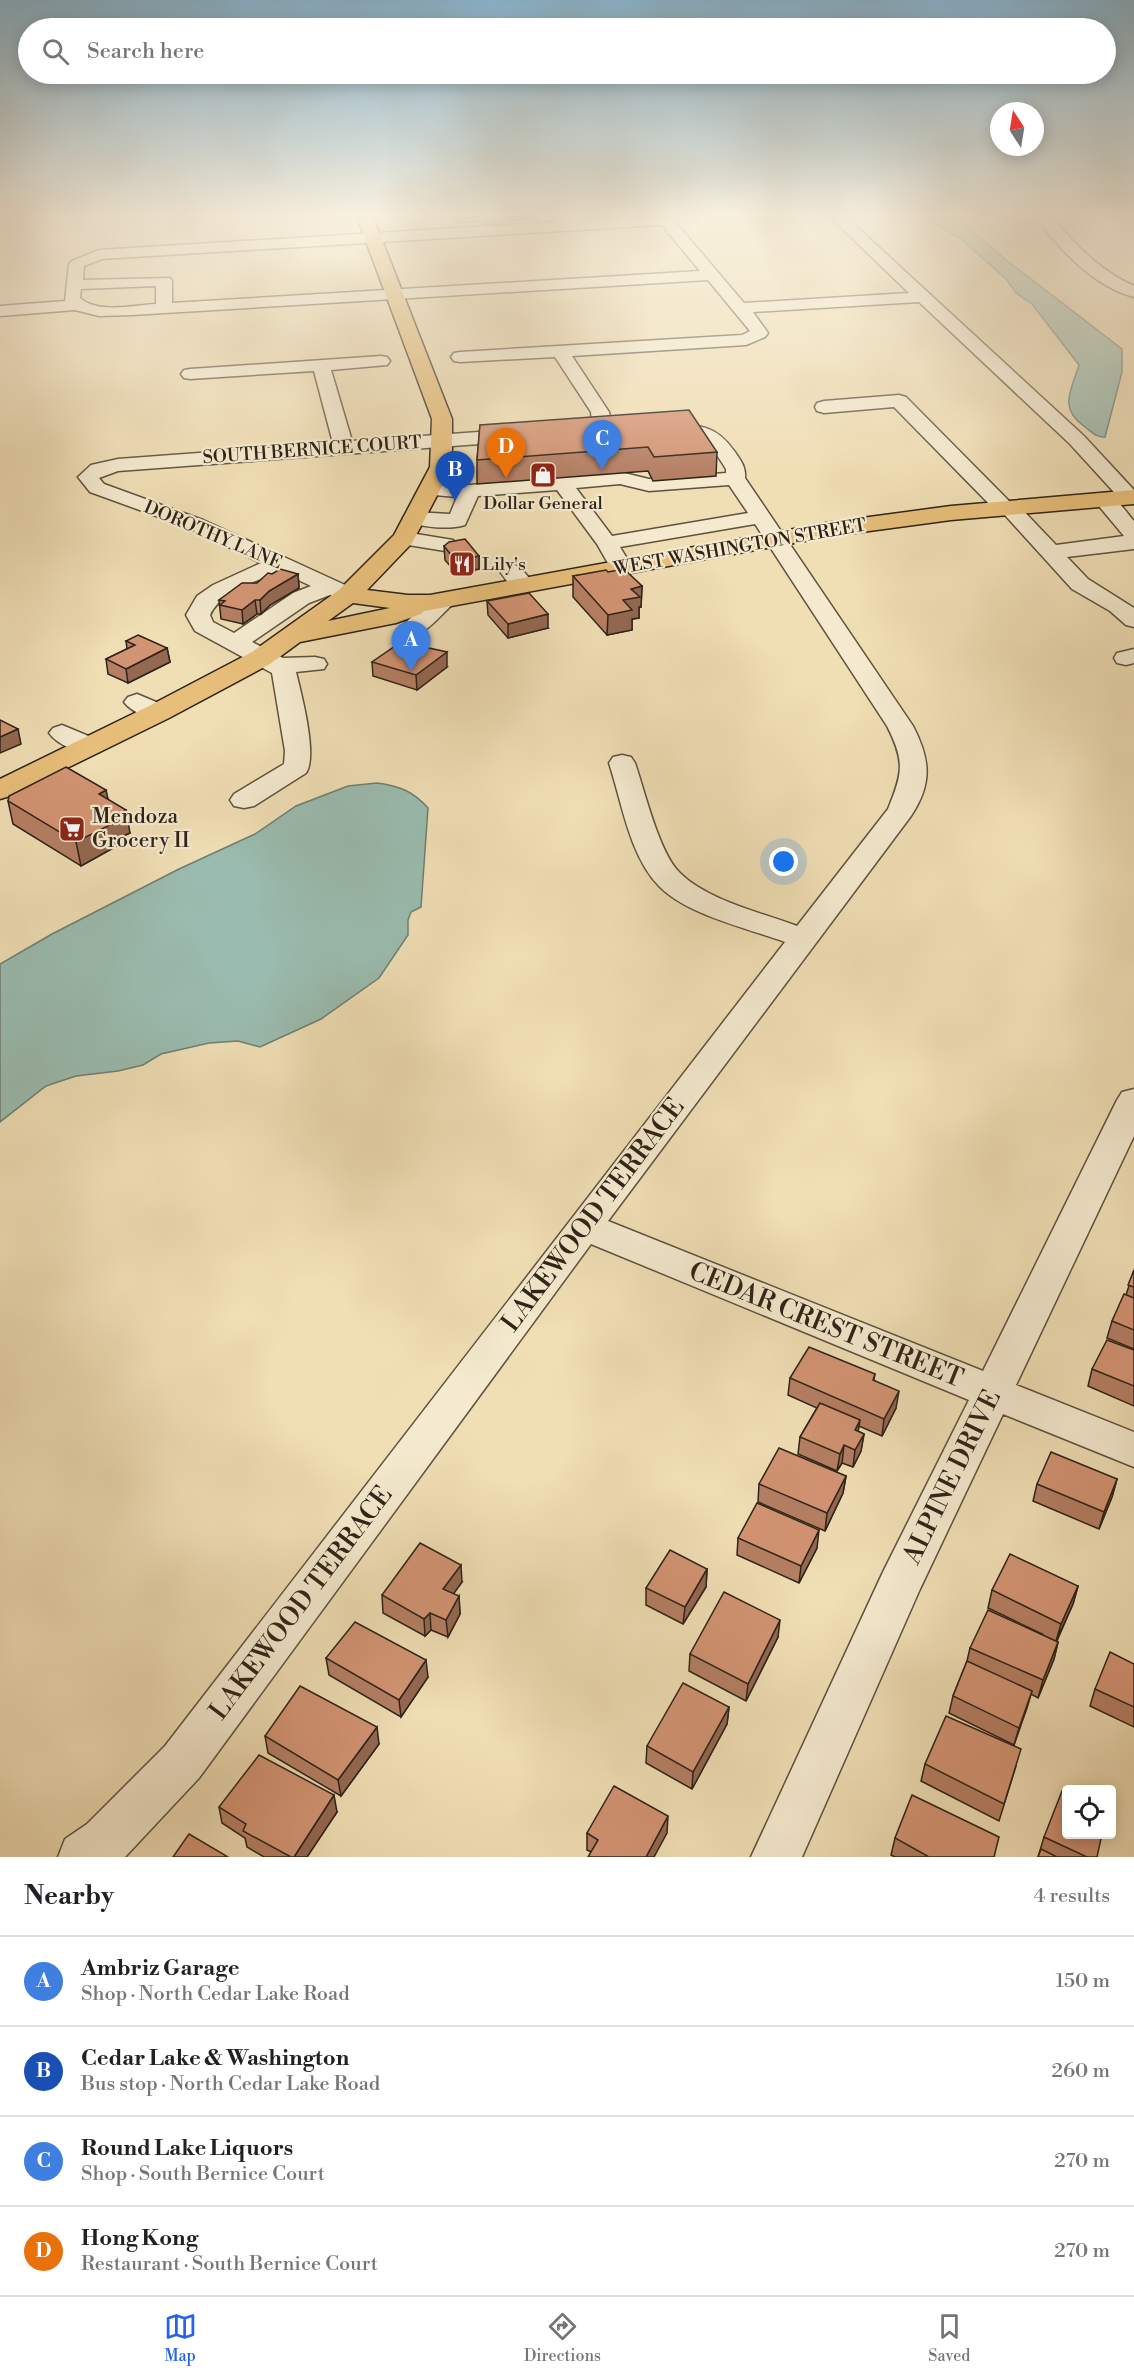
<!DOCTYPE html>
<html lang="en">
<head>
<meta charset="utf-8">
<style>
	:root { --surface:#fff; --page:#f2f2f2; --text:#202124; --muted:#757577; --line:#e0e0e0; --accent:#2563eb }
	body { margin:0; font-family:"Libre Bodoni",serif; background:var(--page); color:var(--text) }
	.controls { position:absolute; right:18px; bottom:18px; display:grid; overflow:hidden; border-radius:6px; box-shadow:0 3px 15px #0003 }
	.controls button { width:54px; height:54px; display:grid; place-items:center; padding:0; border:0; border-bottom:2px solid var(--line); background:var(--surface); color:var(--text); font:30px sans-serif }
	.compass { position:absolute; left:990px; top:102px; width:54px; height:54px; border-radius:50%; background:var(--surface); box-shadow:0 3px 15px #0003; rotate:348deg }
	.you { position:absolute; left:784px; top:862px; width:21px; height:21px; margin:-15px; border:4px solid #fff; border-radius:50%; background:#1a73e8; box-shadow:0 0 0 9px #1a73e833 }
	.badge { display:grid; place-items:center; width:39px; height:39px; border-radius:50%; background:var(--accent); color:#fff; font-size:20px; font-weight:700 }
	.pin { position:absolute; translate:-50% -50px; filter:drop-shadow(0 2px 3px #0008) }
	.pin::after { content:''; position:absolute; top:32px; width:21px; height:18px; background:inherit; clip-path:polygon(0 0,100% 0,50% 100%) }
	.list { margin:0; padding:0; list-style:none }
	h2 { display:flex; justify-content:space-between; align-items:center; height:78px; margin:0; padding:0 24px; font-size:26px }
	h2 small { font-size:20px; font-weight:400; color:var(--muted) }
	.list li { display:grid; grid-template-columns:39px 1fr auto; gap:18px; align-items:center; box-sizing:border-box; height:90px; padding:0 24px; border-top:2px solid var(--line) }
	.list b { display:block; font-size:22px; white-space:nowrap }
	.list p { margin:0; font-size:20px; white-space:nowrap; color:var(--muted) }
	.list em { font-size:20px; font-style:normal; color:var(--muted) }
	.icon { flex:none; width:33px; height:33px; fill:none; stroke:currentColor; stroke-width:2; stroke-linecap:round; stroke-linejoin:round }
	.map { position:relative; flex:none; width:1134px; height:1857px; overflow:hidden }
	.search { position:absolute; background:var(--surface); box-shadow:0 3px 15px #0003; left:18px; right:18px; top:18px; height:66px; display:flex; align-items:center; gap:15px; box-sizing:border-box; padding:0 21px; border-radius:33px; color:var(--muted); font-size:22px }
	.sheet { height:438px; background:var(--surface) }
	nav { display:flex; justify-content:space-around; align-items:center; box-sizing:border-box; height:84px; border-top:2px solid var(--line); background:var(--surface); font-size:16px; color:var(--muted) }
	nav a { display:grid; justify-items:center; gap:3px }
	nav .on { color:var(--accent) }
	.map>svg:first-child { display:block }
	.water { fill:#9abcb0; stroke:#6f7f73; stroke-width:1.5 }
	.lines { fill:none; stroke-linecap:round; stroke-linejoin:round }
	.minor-casing { stroke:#5e523f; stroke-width:3 }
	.major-casing { stroke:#2e2318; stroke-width:3 }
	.minor { fill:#f5eacf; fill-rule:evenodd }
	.major { fill:#e8bf7a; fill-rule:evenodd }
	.wall { fill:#b57f64; stroke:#2e2318; stroke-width:1.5 }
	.shaded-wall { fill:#946851; stroke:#2e2318; stroke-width:1.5 }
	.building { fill:#d39474; stroke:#2e2318; stroke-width:1.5 }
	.labels { text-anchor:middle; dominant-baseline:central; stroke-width:4.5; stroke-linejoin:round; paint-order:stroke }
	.far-street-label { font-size:18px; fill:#2e2318; stroke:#f5eacf }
	.far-poi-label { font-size:18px; fill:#2e2318; stroke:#f5eacf }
	.poi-label { font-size:21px; fill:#2e2318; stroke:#f5eacf; text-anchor:start }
	.near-street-label { font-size:26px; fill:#2e2318; stroke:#f5eacf }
</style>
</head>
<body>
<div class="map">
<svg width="1134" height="1857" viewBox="0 0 1134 1857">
	<rect width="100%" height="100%" fill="#f0deb5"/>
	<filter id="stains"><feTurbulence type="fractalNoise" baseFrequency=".00333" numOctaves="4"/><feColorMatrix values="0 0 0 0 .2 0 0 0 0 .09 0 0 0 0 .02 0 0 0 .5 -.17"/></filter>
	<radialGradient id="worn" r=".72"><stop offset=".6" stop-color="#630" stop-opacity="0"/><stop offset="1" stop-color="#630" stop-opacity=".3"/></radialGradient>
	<g class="water">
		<path d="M924,217H956L1005,259L1122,349V372L1105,437C1097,438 1092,432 1085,427C1058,408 1071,391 1079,365L1032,304L1016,293L1007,280L960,238Z"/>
		<path d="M377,783C399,786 413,791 428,808L421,907L411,912L408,920V935L379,978L321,1019L260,1047L238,1041L209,1043L161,1054L143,1065L118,1071L76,1076L46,1086L0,1122V964L52,934L179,869L255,834L296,806L348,786Z"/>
	</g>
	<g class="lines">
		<defs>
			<g id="minor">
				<path d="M637,217H671L744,303L909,293L830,217H846L1084,436L1134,490V502L1122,501L1070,444L919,302L753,312L768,333L765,337L746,345L572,356L609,412L613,432L610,436H596L593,432L591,412L555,357L460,362L454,361L451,357L454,353L460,352L742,335L750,331L708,280L132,315L99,316L75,310L0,316V306L65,301L69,264L72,261L99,250ZM662,225L700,271L172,303V281L170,278L83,280L84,266L102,259L117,258ZM156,286V304C134,305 98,314 80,298L81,289Z"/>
				<path d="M1036,217H1051C1076,245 1100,271 1134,286V297C1094,287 1059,249 1036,217Z"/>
				<path d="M381,356L387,357L390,361L387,365L331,370L352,441L519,429L526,431L529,435L526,439L519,441L118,471L99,478L104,484L203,520L356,590L359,595L356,600L348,602L330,595L309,603L252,642L283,658L315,657L324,659L327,664L324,669L296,672C301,693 318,756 306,773L254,806L244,808L234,806L230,800L234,794L284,764L285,751L272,673L195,631L186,615L197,596L213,585L261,563L189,528L90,492L78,477L91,465L118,459L333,443L314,371L190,379L184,378L181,374L184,370L190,369ZM279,571L311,586L293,593L234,633L213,622L210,615C221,591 256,582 279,571Z"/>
				<path d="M899,395L906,397L1009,501L1016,503L1056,545L1124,536L1093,499L1096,495C1114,490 1123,509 1134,521V549L1067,557L1088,579L1134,608V627L1126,625L1110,611L1072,589L1004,514L997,512L894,407L824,413L817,411L815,407L817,403L824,401Z"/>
				<path d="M663,426C697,425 714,422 735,452C741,461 746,467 745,478L913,726C930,759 933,783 911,816L608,1221L983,1371L1117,1100L1122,1092L1134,1089V1136L1016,1385L1134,1432V1467L1003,1414L920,1589L802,1857H751L883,1572L969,1400L591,1244L199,1778L125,1857H58L65,1839L87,1824L165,1746L785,942C747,928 687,915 659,886C629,855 622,802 609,763L613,757L622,755L631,757L635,763C645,792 659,853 680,873C707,900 762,913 797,926L888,809C903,773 905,761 887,726L755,524L620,547L632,567L629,572L621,574L613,572L597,544L557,490L478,496L465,525C448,530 424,527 407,522L403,518L407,514L414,512L450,514L457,497L422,494L419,490L422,486L470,485L620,472L649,479L726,473V469C696,420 698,447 656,436L653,432L656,428ZM620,484L649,491L729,485L748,513L612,536L576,488Z"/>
				<polygon points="404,532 453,540 456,545 453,550 445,551 396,543 393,538 396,533"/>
				<path d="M510,563C521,566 528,576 534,585L531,590C515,594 508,583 499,570L502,565Z"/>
				<path d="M444,593L452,595L455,600L452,605C438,617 424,639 404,634L400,629L404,624L436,595Z"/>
				<polygon points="1134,649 1134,663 1126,665 1117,663 1114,658 1117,653"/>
				<path d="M137,694L168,707L172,712L168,717C154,721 133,714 124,702L128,697Z"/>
				<path d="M62,725L98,740L102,746L98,752C83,755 58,746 49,733L53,728Z"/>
			</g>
			<path id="major" d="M357,217H373L452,419V467L412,543L367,590L408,595H430L832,522L951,506L1134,490V504L951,520L832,536L424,611L421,614L396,623L300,642L270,664L169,718L10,796L0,799V779L149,706L252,652L339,590L394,535L430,467L432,419ZM353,603L390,608L328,621Z"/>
		</defs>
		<use href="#minor" class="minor-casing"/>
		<use href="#major" class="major-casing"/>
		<use href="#minor" class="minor"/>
		<use href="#major" class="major"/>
	</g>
	<g class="wall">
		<polygon points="454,217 537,217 537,219 500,221 500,225 486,225 484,221 457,223"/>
		<polygon points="480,425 717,452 716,476 653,481 648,471 477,484 477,460"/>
		<polygon points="444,546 479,556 479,569 456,573 445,560"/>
		<polygon points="608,572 642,586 641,607 639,607 639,618 632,619 632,630 607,635 573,597 573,576"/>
		<polygon points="272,574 298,574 299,588 270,605 261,614 257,614 243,624 221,619 219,600 257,583"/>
		<polygon points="487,601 548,628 508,638 488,615"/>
		<polygon points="126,641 167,648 170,662 128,683 108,674 106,659 127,649"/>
		<polygon points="372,662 447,667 417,690 373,676"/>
		<polygon points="108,799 130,833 121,837 122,843 81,866 13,824 8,801"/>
		<polygon points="1134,1270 1134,1349 1107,1338 1112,1321 1126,1295"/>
		<polygon points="1134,1350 1134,1406 1088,1386 1092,1369"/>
		<polygon points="875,1374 874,1380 896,1408 882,1436 859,1426 858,1431 864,1434 861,1451 853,1467 842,1463 837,1471 798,1454 800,1437 817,1408 788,1395 790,1378"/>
		<polygon points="846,1476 843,1493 825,1531 758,1502 759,1484"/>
		<polygon points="1117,1479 1112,1497 1099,1529 1033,1501 1037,1484"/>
		<polygon points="738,1538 817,1548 799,1583 737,1555"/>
		<polygon points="707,1569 706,1587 683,1624 646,1605 646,1588"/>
		<polygon points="462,1582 453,1594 459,1596 460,1614 448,1637 431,1630 425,1636 383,1613 382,1595"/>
		<polygon points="1078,1586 1073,1604 1057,1641 1058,1642 1054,1659 1038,1698 1031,1694 1014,1745 949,1713 953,1696 967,1661 970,1648 1042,1634 988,1608 992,1590"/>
		<polygon points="778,1637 746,1701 689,1671 690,1654"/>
		<polygon points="326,1658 428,1677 401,1717 329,1675"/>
		<polygon points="1134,1664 1134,1727 1090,1706 1095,1689"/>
		<polygon points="729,1707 727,1724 692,1789 646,1763 647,1746"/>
		<polygon points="265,1736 379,1744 341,1796 268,1753"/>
		<polygon points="925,1764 1016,1766 999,1821 921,1781"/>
		<polygon points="219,1807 337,1812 307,1857 264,1857 247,1847 245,1838 222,1823"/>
		<polygon points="587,1833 667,1833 591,1852 587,1850"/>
		<polygon points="1044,1837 1097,1857 1038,1857"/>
		<polygon points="895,1838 994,1857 895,1857 891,1855"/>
	</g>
	<g class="shaded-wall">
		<polygon points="479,556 479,569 456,573 455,560"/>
		<polygon points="298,574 299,588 270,605 261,614 260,600 269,591"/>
		<polygon points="642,586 641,607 639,607 639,618 632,619 632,630 607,635 608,615 623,600 631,589"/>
		<polygon points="255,600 257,614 243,624 242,610"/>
		<polygon points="548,614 548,628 508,638 508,624"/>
		<polygon points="167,648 170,662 128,683 126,669"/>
		<polygon points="447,652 447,667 417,690 416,675"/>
		<polygon points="18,729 21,744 0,753 0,737"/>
		<polygon points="106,790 111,813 99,794"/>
		<polygon points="126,810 130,833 121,837 122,843 81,866 76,842 112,817"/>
		<polygon points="899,1391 896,1408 882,1436 884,1419"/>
		<polygon points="860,1420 857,1437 855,1430"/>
		<polygon points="864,1434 861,1451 853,1467 855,1450"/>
		<polygon points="844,1445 842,1463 837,1471 840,1454"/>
		<polygon points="846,1476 843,1493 825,1531 827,1513"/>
		<polygon points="1117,1479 1112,1497 1099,1529 1104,1512"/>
		<polygon points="819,1530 817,1548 799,1583 801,1566"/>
		<polygon points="461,1565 462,1582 444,1607 443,1589"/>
		<polygon points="707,1569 706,1587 683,1624 685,1607"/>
		<polygon points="1078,1586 1073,1604 1056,1641 1061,1624"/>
		<polygon points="459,1596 460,1614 448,1637 446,1620"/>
		<polygon points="430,1613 431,1630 425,1636 424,1619"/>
		<polygon points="780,1620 778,1637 746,1701 748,1684"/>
		<polygon points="1058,1642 1054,1659 1038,1698 1043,1680"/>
		<polygon points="426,1660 428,1677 401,1717 399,1700"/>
		<polygon points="1032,1691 1027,1708 1014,1745 1019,1728"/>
		<polygon points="729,1707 727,1724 692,1789 693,1772"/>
		<polygon points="377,1727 379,1744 341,1796 338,1780"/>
		<polygon points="334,1795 337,1812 307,1857 294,1857"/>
		<polygon points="668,1816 667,1833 654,1857 646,1857"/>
	</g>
	<g class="building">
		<polygon points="689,410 717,452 654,457 648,447 477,460 480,425"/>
		<polygon points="465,539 479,556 455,560 444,546 449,542"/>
		<polygon points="280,569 298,574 269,591 260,600 255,600 242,610 220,605 225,601 219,600 242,583 257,583 268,573 272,574"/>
		<polygon points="624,569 642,586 631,589 640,597 623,600 632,610 608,615 573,576 606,570 608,572"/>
		<polygon points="529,593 548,614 508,624 487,601"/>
		<polygon points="138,635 167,648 126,669 106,659 135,645 126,641"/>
		<polygon points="406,643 447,652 416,675 372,662 398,644"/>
		<polygon points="0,720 18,729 0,737"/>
		<polygon points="66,767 106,790 99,794 126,810 112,817 118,821 76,842 8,801 9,796"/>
		<polygon points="1134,1270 1134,1287 1128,1285"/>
		<polygon points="1124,1294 1134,1298 1134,1330 1112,1321"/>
		<polygon points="1107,1340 1134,1350 1134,1386 1092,1369"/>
		<polygon points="809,1347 875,1374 873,1380 899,1391 884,1419 790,1378"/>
		<polygon points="820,1403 860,1420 855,1430 864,1434 855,1450 844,1445 840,1454 800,1437"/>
		<polygon points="779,1448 846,1476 827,1513 759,1484"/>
		<polygon points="1051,1452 1117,1479 1104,1512 1037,1484"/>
		<polygon points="757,1503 819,1530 801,1566 738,1538"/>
		<polygon points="420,1543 461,1565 443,1589 459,1596 446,1620 430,1613 424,1619 382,1595"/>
		<polygon points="670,1550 707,1569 685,1607 646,1588"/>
		<polygon points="1010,1554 1078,1586 1061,1624 992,1590"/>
		<polygon points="724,1592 780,1620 748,1684 690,1654"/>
		<polygon points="988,1610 1058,1642 1043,1680 970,1648"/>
		<polygon points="355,1622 426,1660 399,1700 326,1658"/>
		<polygon points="1110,1652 1134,1664 1134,1707 1095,1689"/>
		<polygon points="967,1661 1032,1691 1019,1728 953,1696"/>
		<polygon points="683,1683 729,1707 693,1772 647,1746"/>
		<polygon points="300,1686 377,1727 338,1780 265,1736"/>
		<polygon points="946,1716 1021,1749 1004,1804 925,1764"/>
		<polygon points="259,1755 334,1795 294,1857 291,1857 243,1831 246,1824 219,1807"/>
		<polygon points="614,1786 668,1816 646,1857 588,1857 598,1840 587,1833"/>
		<polygon points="1062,1791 1066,1793 1066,1834 1102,1834 1097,1857 1087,1857 1044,1837"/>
		<polygon points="912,1795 999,1837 994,1857 929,1857 895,1838"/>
		<polygon points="189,1834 228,1857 173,1857"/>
		<polygon points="1041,1849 1057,1857 1038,1857"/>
	</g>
	<linearGradient id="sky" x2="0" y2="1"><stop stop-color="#89b7d2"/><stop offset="0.45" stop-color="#f8f0de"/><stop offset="1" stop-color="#f8f0de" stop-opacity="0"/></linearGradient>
	<rect width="1134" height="477" fill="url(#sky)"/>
	<defs>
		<symbol id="shop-square" viewBox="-11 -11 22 22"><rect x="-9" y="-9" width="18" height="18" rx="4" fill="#8f2418" stroke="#f5eacf"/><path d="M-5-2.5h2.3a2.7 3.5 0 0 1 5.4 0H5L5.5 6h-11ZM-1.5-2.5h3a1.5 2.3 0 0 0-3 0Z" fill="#fff"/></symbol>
		<symbol id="restaurant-square" viewBox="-11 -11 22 22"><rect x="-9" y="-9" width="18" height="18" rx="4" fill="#8f2418" stroke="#f5eacf"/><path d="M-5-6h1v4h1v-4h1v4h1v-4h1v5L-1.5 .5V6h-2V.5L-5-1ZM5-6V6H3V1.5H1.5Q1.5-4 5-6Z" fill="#fff"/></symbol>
		<symbol id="supermarket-square" viewBox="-11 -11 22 22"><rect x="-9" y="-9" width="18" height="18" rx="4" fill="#8f2418" stroke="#f5eacf"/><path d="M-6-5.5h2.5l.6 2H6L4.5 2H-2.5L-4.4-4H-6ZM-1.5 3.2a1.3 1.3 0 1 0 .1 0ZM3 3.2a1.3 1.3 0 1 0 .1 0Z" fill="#fff"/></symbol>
	</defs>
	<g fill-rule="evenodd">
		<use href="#shop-square" x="528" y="460" width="30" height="30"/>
		<use href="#restaurant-square" x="447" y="549" width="30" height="30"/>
		<use href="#supermarket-square" x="57" y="814" width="30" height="30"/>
	</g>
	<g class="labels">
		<g class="far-street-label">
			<text transform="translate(312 450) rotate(-4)">SOUTH BERNICE COURT</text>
			<text transform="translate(213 535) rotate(23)">DOROTHY LANE</text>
			<text transform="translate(740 547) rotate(-10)">WEST WASHINGTON STREET</text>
		</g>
		<g class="far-poi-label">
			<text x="543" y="503">Dollar General</text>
			<text x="482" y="564" text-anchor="start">Lily's</text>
		</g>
		<g class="poi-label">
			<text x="92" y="817">Mendoza<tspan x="92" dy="24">Grocery II</tspan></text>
		</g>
		<g class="near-street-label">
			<text transform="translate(593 1215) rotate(-53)">LAKEWOOD TERRACE</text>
			<text transform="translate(826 1325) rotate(22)">CEDAR CREST STREET</text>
			<text transform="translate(952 1477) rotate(-64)">ALPINE DRIVE</text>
			<text transform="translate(301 1603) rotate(-53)">LAKEWOOD TERRACE</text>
		</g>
	</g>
	<rect width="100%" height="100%" filter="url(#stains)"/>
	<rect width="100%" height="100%" fill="url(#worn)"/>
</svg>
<div class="controls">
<button><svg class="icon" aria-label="locate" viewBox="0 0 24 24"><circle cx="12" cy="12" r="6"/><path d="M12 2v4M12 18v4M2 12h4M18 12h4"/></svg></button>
</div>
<svg class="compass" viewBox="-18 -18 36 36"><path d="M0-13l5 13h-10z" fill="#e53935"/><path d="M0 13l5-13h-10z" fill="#757577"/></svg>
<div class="you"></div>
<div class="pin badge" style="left:411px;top:671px;background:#3f7fe0">A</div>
<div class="pin badge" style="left:455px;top:501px;background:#1a4fb4">B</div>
<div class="pin badge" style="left:602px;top:470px;background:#3f7fe0">C</div>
<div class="pin badge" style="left:506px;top:478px;background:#e8710a">D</div>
<div class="search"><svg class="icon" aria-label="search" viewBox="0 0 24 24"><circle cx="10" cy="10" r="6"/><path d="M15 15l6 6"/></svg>Search here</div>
</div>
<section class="sheet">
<h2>Nearby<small>4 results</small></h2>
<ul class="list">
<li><span class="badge" style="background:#3f7fe0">A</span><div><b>Ambriz Garage</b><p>Shop · North Cedar Lake Road</p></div><em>150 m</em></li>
<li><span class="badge" style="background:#1a4fb4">B</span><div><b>Cedar Lake &amp; Washington</b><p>Bus stop · North Cedar Lake Road</p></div><em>260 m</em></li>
<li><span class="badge" style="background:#3f7fe0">C</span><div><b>Round Lake Liquors</b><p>Shop · South Bernice Court</p></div><em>270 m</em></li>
<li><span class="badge" style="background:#e8710a">D</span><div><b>Hong Kong</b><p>Restaurant · South Bernice Court</p></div><em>270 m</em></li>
</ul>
</section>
<nav>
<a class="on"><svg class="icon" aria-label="map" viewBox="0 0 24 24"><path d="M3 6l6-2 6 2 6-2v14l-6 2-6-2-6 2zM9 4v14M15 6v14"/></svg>Map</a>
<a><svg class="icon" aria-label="directions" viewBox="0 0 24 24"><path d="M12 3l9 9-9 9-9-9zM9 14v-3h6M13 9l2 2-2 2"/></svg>Directions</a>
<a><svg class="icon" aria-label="saved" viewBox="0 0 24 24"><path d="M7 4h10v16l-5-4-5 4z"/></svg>Saved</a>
</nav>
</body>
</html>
